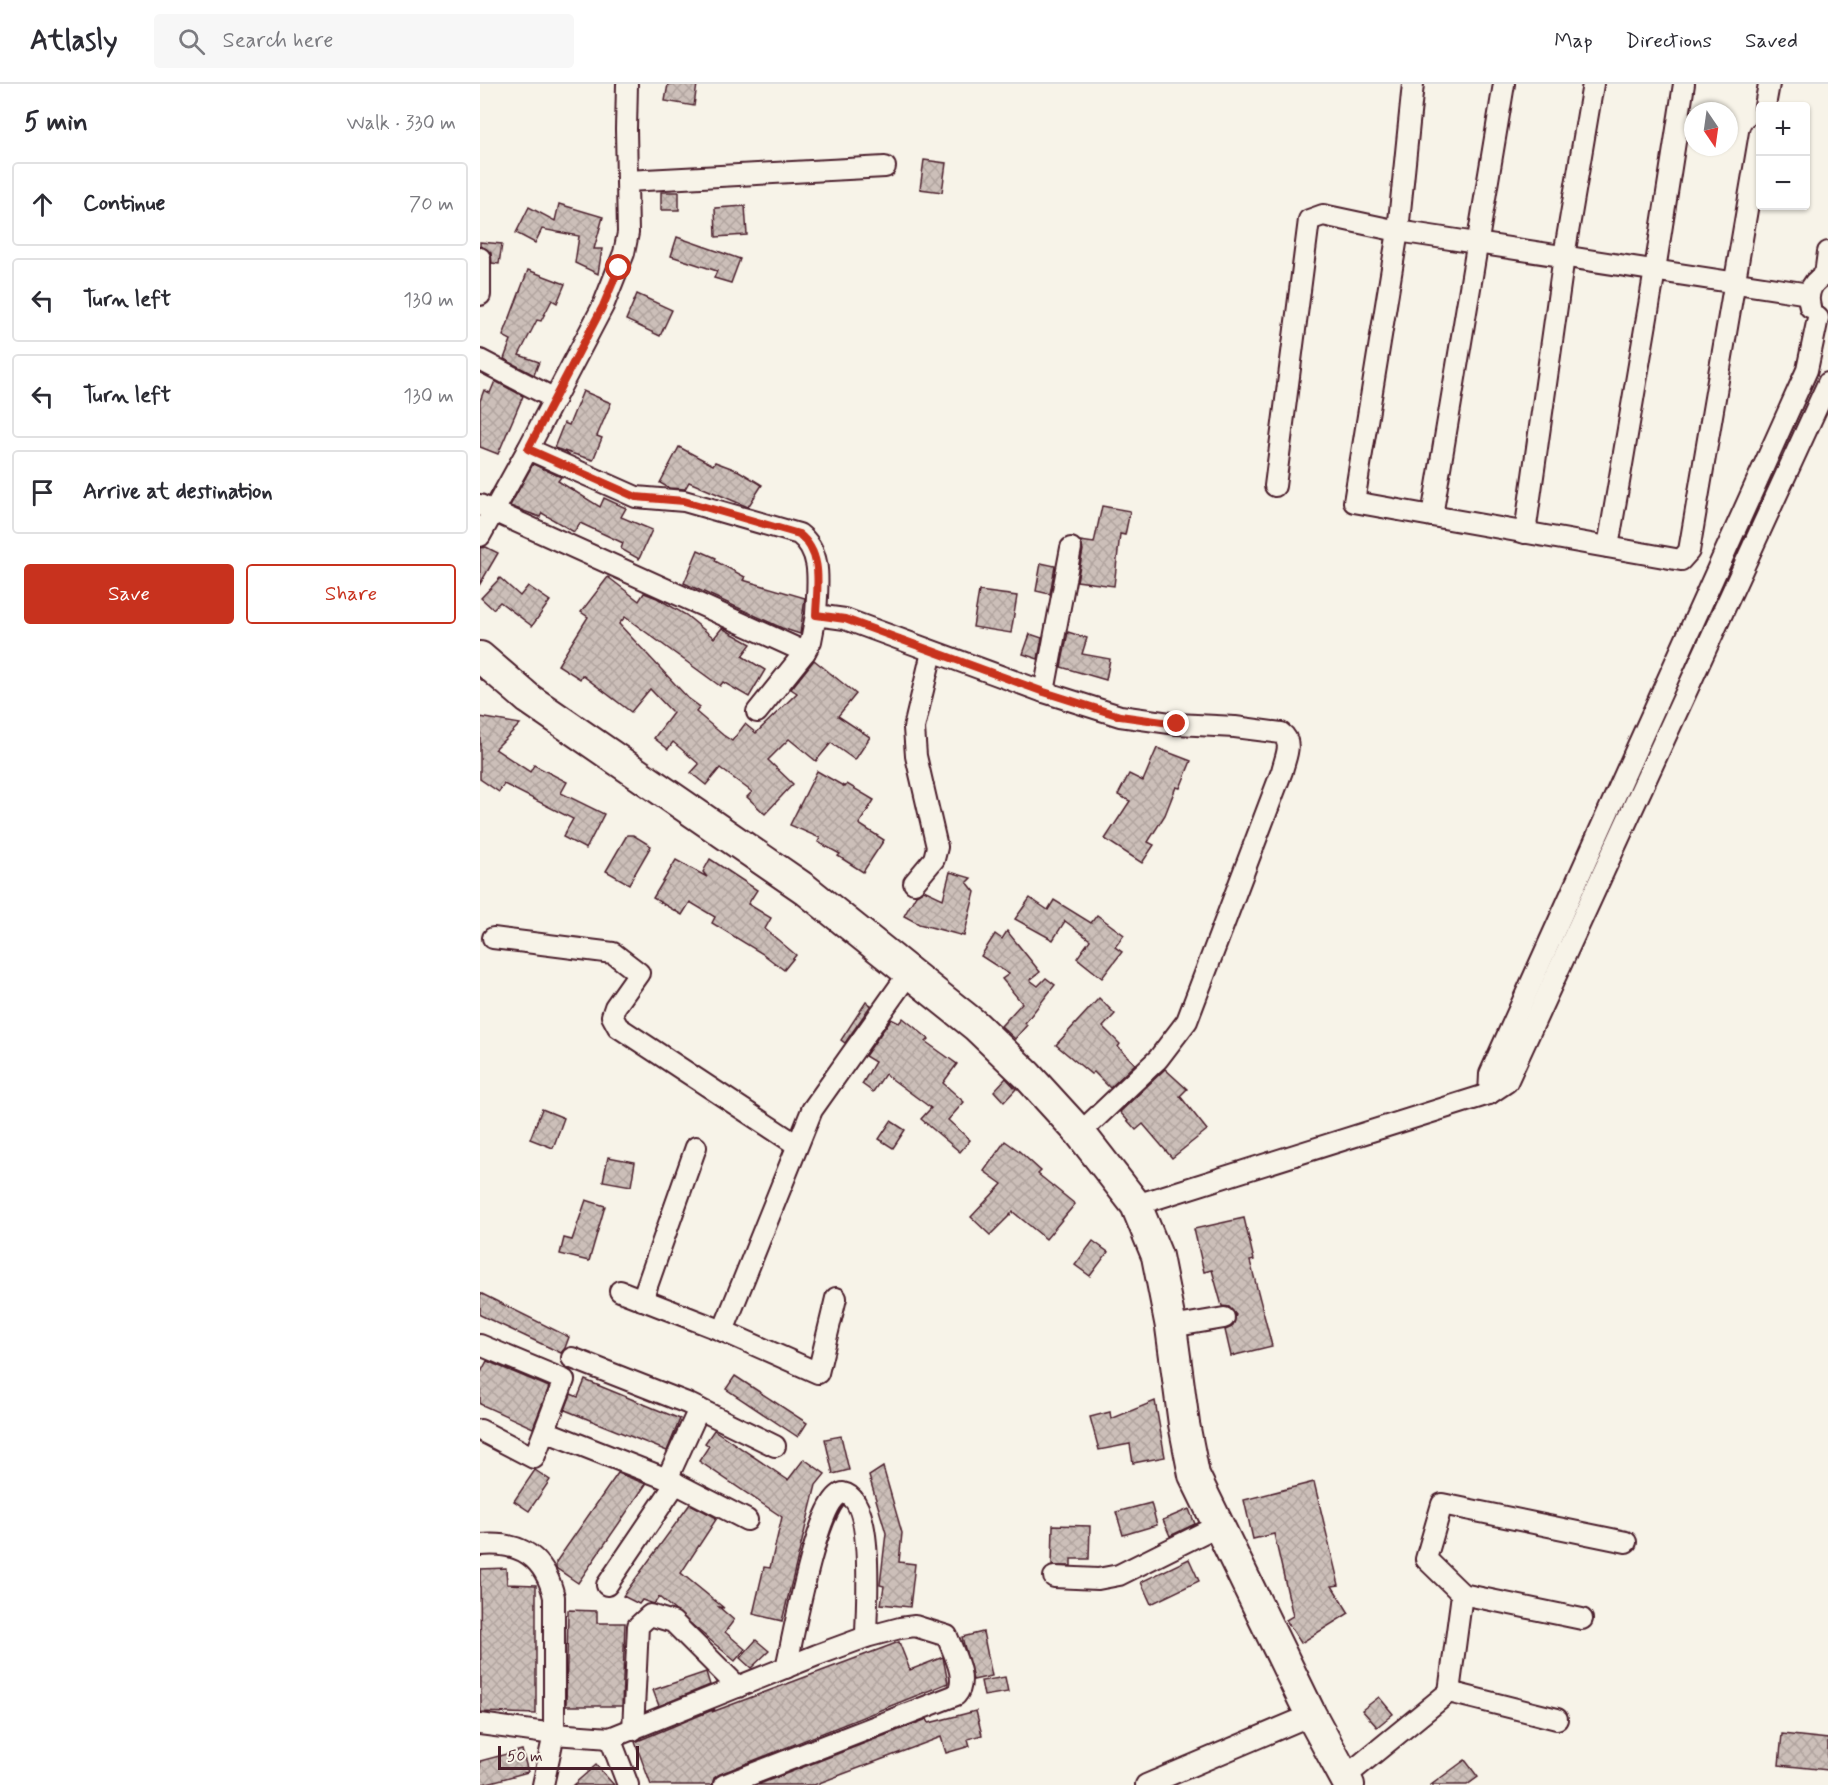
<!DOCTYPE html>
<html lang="en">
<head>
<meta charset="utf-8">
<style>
	:root { --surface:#fff; --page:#f7f7f7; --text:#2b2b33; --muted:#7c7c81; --line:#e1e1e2; --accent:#c8321e }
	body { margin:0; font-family:Mynerve,sans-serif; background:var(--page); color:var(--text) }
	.controls { position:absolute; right:18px; top:18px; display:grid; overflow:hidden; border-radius:6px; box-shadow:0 2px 4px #0004 }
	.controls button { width:54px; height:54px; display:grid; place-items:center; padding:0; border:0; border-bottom:2px solid var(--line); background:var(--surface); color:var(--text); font:30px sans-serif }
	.compass { position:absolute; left:1204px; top:18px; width:54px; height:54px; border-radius:50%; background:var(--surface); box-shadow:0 2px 4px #0004; rotate:167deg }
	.scale { position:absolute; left:18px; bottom:15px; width:141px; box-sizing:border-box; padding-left:6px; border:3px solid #4a1f2b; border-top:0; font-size:16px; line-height:21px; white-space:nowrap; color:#4a1f2b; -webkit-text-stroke:4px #f7f3e8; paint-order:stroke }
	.stop { position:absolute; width:18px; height:18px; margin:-14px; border:4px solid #c8321e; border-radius:50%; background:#fff }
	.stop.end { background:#c8321e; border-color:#fff; box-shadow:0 2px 6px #0008 }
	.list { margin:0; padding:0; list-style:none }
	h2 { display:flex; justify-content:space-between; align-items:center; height:78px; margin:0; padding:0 24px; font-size:26px }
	h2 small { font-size:20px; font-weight:400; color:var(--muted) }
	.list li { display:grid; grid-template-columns:39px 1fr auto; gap:18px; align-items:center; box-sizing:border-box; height:84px; margin:0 12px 12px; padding:0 12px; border:2px solid var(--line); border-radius:6px }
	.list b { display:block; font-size:22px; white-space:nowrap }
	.list em { font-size:20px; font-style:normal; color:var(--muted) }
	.actions { display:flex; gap:12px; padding:18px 24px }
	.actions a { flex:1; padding:14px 0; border:2px solid var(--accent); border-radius:6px; text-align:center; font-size:21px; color:var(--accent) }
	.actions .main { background:var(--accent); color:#fff }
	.icon { flex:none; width:33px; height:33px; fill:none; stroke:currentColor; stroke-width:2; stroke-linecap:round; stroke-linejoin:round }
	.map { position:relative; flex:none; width:1348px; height:1701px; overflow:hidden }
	header { display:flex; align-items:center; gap:36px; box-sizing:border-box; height:84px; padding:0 30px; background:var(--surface); border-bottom:2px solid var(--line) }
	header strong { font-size:28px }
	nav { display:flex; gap:33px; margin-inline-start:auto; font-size:21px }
	.search { width:420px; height:54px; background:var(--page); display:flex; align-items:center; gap:15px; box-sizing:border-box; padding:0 21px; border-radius:6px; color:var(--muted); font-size:22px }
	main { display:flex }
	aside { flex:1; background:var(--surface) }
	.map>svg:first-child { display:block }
	.building { fill:url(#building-cross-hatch); stroke:#4a1f2b; stroke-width:1.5 }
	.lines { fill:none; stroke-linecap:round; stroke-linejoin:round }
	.street-casing { stroke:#4a1f2b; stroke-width:24 }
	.primary-casing { stroke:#4a1f2b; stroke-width:34 }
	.street { stroke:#f7f3e8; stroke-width:20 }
	.primary { stroke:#f7f3e8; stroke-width:30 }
	.route { stroke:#c8321e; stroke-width:8 }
</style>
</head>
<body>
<header>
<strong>Atlasly</strong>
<div class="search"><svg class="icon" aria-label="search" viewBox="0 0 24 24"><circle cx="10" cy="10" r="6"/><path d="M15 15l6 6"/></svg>Search here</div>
<nav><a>Map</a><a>Directions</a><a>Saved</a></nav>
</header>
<main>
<aside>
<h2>5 min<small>Walk · 330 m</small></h2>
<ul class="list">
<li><svg class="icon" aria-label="ahead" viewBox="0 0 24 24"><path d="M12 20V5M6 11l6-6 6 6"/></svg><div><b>Continue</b></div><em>70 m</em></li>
<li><svg class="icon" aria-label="left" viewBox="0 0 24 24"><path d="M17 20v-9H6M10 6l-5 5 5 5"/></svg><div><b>Turn left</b></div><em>130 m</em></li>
<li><svg class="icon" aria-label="left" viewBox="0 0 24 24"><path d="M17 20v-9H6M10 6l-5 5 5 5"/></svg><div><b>Turn left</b></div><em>130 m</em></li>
<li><svg class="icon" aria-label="arrive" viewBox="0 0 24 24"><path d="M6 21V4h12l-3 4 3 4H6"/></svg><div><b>Arrive at destination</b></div></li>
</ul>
<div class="actions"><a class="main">Save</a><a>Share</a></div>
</aside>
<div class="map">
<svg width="1348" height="1701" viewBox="0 0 1348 1701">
	<defs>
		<pattern id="building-cross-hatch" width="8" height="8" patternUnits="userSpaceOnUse" patternTransform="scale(1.5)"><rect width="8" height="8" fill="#ccbfb9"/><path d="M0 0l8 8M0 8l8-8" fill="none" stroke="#b1a49f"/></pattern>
	</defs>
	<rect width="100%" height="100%" fill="#f7f3e8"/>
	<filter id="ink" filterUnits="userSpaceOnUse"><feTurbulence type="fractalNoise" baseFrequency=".0167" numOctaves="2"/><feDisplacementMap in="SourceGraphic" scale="12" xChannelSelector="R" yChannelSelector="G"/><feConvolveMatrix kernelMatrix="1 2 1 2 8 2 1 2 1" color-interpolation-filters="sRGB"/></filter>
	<g filter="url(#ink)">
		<g class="building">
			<polygon points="188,0 217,0 214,22 185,17"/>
			<polygon points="444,76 466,79 462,108 440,105"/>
			<rect x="181" y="108" width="18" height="18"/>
			<polygon points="79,120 123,133 114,165 122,165 118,190 95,179 99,152 62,145 55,159 36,149 49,123 75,137"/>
			<polygon points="265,122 267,151 236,153 235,124"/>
			<polygon points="197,153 260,175 251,199 234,194 237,187 191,172"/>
			<polygon points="0,158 22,160 19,180 12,179 11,169 0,162"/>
			<polygon points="48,186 85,200 77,219 72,216 61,237 57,236 39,271 59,278 54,291 24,275 31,256 23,252"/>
			<polygon points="157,210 192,226 180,252 146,236"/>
			<polygon points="15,297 43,312 18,370 0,363 0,317 4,306 10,309"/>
			<polygon points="103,307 131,319 117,352 122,354 113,376 74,364 84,339 89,341"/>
			<polygon points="199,363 233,381 235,378 259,387 282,401 268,423 209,398 205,405 189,404 180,399"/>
			<polygon points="53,380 81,393 78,397 120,423 124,414 146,424 141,433 172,446 159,475 141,465 143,459 100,439 94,448 62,429 60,433 30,422"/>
			<polygon points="622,422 650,427 645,451 640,450 634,502 597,497 603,466 600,457 614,459"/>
			<polygon points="6,463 18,469 0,500 0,464"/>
			<polygon points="218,466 236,474 235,477 265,493 263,496 325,514 320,550 302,544 204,499"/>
			<polygon points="561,479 575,482 570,510 556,507"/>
			<polygon points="128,493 159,517 164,509 177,514 206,531 234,554 242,544 271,560 262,572 285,586 269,613 243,598 240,602 145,533 139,540 208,614 220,623 216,628 243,651 252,657 265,640 276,649 317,609 311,605 334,576 376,610 358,632 390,653 375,676 351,659 336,677 309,655 288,676 313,700 285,730 267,713 272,708 240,684 226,701 211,689 219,680 193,658 188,665 174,654 193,629 170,605 151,628 102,591 100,595 78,581 108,533 101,528"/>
			<polygon points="20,494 40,512 48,502 70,517 52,542 20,518 13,525 1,514"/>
			<polygon points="499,507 537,512 531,549 493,543"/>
			<polygon points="588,548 607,554 602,570 630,575 626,596 581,583"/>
			<polygon points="550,550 562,554 558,575 543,570"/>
			<polygon points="0,633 40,640 15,665 50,688 54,681 87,698 81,709 124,730 106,765 83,753 93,735 24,700 19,708 0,695"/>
			<polygon points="677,664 711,677 700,704 696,703 685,731 668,758 674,761 662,779 625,755 650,717 638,711 649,690 663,697"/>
			<polygon points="337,687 365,703 367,700 394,716 379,740 404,756 383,788 358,772 360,770 338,758 340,754 310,741"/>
			<polygon points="147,751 153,751 171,762 149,800 126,787"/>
			<polygon points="230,775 277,806 268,820 291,834 285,845 316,871 304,886 283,870 232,839 235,833 210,818 202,831 173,814 196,776 227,793 223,788"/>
			<polygon points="470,788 491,794 487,798 495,808 484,852 439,840 424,832 436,811 444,806 463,815"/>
			<polygon points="550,814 568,826 574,816 611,839 617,831 644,851 635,863 642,868 622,894 597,874 610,856 585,837 573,856 535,835"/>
			<polygon points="527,847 560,888 550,896 558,902 566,894 575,901 545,939 547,941 535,955 521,942 542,919 522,895 529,890 501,872 515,850 522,855"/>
			<polygon points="619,914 635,930 623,943 640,960 638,963 655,980 630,1004 614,988 611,990 576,961"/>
			<polygon points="386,918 391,921 365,959 361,956"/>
			<polygon points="423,934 449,955 446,958 477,980 463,999 484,1018 468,1036 490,1056 480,1068 441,1035 451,1024 405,990 393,1008 382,1000 395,978 385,972 411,935 419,939"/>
			<polygon points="685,985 707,1005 700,1012 727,1046 692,1074 663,1040 656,1046 640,1028"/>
			<polygon points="526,994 536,1005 524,1018 514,1007"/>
			<polygon points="62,1025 84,1034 73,1064 50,1055"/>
			<polygon points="411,1037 425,1046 413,1064 399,1055"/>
			<polygon points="525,1057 539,1067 561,1087 558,1090 595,1120 566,1155 533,1128 510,1151 491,1133 522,1100 504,1087"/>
			<polygon points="128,1073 155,1078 151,1102 123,1097"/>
			<polygon points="106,1116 125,1122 109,1177 80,1170 84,1154 92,1156"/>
			<polygon points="764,1134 774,1176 770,1177 792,1262 751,1272 745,1246 752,1243 756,1231 749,1223 742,1222 732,1186 724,1188 714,1145"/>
			<polygon points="613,1157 628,1168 610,1192 595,1181"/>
			<polygon points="0,1209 89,1253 85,1264 81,1269 0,1231"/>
			<polygon points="7,1277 69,1303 53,1344 0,1320 0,1290"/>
			<polygon points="255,1292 327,1339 318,1353 246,1305"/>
			<polygon points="105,1296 200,1335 187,1367 85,1326 91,1310 98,1313"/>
			<polygon points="675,1317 685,1373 653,1379 650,1360 619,1366 610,1333 630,1328 631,1335"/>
			<polygon points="234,1346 308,1396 324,1375 345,1390 336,1401 302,1537 273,1530 284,1483 290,1484 302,1433 219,1377 229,1362 225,1359"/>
			<polygon points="361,1352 369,1386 353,1390 345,1355"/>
			<polygon points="403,1383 422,1449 419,1478 435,1480 430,1523 401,1520 404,1502 400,1501 406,1449 389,1392"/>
			<polygon points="55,1386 70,1396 49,1427 34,1417"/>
			<polygon points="138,1389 166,1400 98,1499 76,1484 76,1478"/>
			<polygon points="834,1398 859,1501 852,1502 869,1529 821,1559 806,1536 813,1532 794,1450 773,1455 764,1416"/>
			<polygon points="671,1419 677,1441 643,1451 636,1428"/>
			<polygon points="210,1420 237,1434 201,1489 244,1524 239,1523 254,1536 245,1548 265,1565 255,1577 179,1513 174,1520 162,1516 159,1520 143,1512"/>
			<polygon points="709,1425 715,1440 690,1452 683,1436"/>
			<polygon points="573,1441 610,1442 609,1475 591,1475 591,1482 572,1482"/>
			<polygon points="709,1475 719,1497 671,1520 661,1498"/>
			<polygon points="26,1484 27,1500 56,1501 56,1630 1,1628 0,1485"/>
			<polygon points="88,1526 117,1527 117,1539 145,1539 142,1622 86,1622"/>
			<polygon points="503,1548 512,1592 493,1596 482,1553"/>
			<polygon points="276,1556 289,1567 271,1584 260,1574"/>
			<polygon points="419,1558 430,1586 463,1573 468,1599 240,1690 234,1694 232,1701 171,1701 155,1658 235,1625 232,1628"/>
			<polygon points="226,1588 230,1601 179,1622 173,1606"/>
			<polygon points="525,1593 528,1608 504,1612 501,1597"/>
			<polygon points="899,1613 913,1630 897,1643 882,1626"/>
			<polygon points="496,1627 502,1651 488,1655 490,1662 466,1669 461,1653 334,1701 277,1701 447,1635 449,1639"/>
			<polygon points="1302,1650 1348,1655 1348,1686 1299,1681"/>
			<polygon points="42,1666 48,1688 0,1701 0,1677"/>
			<polygon points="985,1676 998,1693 987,1701 951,1701"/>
			<polygon points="116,1681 134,1701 93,1701"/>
		</g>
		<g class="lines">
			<defs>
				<g id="street">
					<polyline points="933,0 918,147 874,418 952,432"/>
					<polyline points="1024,0 952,432 1201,476 1209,467 1280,49"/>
					<polyline points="1285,22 1289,0"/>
					<polyline points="147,97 405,83"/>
					<polyline points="0,174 0,211"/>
					<polyline points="1345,191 1348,168"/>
					<path d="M1330,223C1326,208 1333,195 1348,190"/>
					<polyline points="0,276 75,315"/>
					<polyline points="48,365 123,222 144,169 148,149 146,45 147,0"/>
					<polyline points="795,402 829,136 843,131 918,147 1329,210"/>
					<polyline points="0,421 325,568"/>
					<polyline points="1045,449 1084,172 1113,0"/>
					<path d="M0,452L48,365L156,413L204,417L319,450C344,469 337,502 336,531"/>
					<polyline points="1128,463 1175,186 1204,0"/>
					<polyline points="564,608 591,464"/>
					<path d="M277,628L325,568L331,557L336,531L365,535L564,608L640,632L697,640L755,643L801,649C814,658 805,674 802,687L707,937L678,975L600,1049"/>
					<polyline points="434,799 454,775 457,763 436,672 434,644 452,568"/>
					<polyline points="13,854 133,869 159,889 135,923 132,932 138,943 317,1061"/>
					<polyline points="1009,1010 1010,990 1327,286 1338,234"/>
					<polyline points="656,1121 1009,1010 1027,998 1348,299"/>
					<polyline points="140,1207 243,1247 338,1289 356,1214"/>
					<polyline points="162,1216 216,1063"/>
					<polyline points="691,1243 744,1234"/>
					<polyline points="243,1247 332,1026 429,889"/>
					<polyline points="0,1261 84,1296 54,1374 0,1346"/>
					<polyline points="92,1274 207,1319 295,1362"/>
					<polyline points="65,1347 187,1395 219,1325"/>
					<polyline points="187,1395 267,1436"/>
					<path d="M0,1461C40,1457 65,1473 74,1513V1650L0,1640"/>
					<polyline points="574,1493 618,1495 639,1491 737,1442"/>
					<polyline points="127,1501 196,1399"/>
					<polyline points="982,1510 946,1475 962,1420 1146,1458"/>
					<path d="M306,1584C313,1555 337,1415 363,1409C396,1415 386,1525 386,1553"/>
					<polyline points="969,1608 1077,1635"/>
					<polyline points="153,1646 158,1542 170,1531 193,1538 258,1603"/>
					<polyline points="130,1654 148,1701"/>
					<polyline points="865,1693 969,1608 982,1510 1102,1535"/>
					<path d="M63,1701L74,1650L130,1654L337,1571L386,1553L420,1544L435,1542L467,1552C473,1568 489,1596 476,1611L244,1701"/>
					<polyline points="666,1701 831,1631"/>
				</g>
				<polyline id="primary" points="0,573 49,615 325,805 496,942 547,991 600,1049 656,1121 677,1172 691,1243 704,1340 714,1391 831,1631 869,1701"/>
			</defs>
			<use href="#street" class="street-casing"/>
			<use href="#primary" class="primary-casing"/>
			<use href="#street" class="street"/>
			<use href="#primary" class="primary"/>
		</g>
	</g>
	<g class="lines" filter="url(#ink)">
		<path class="route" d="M139,184L123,222L48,365L156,413L204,417L319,450C344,470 337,502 336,531L365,535L564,608L640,632L697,640"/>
	</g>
</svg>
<div class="controls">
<button>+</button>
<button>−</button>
</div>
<svg class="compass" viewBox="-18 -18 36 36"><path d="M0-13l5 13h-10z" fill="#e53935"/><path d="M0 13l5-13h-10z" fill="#7c7c81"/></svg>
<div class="scale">50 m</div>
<div class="stop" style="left:139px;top:184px"></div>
<div class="stop end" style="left:697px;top:640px"></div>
</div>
</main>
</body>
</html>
